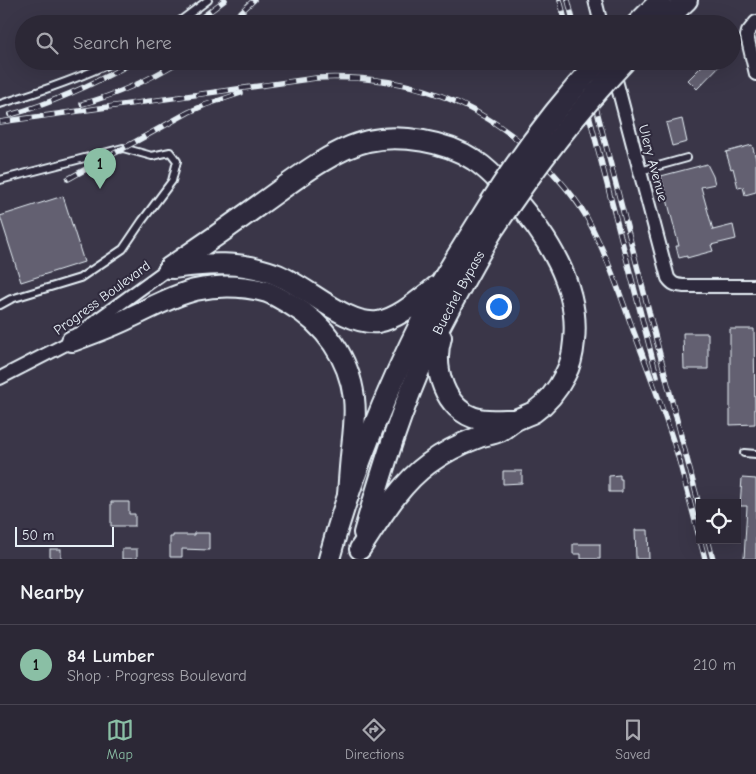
<!DOCTYPE html>
<html lang="en">
<head>
<meta charset="utf-8">
<style>
	:root { --surface:#2c2836; --page:#383442; --text:#f1f3f6; --muted:#a6a6ad; --line:#484451; --accent:#8abfa5 }
	body { margin:0; font-family:"Comic Neue",sans-serif; background:var(--page); color:var(--text) }
	.controls { position:absolute; right:15px; bottom:15px; display:grid; overflow:hidden; border-radius:0px; box-shadow:0 5px 20px #0002 }
	.controls button { width:45px; height:45px; display:grid; place-items:center; padding:0; border:0; border-bottom:1px solid var(--line); background:var(--surface); color:var(--text); font:25px sans-serif }
	.scale { position:absolute; left:15px; bottom:12px; width:99px; box-sizing:border-box; padding-left:5px; border:2px solid #e8f1f8; border-top:0; font-size:14px; line-height:18px; white-space:nowrap; color:#e8f1f8; -webkit-text-stroke:4px #2f2a3d; paint-order:stroke }
	.you { position:absolute; left:498px; top:306px; width:18px; height:18px; margin:-12px; border:4px solid #fff; border-radius:50%; background:#1a73e8; box-shadow:0 0 0 8px #1a73e833 }
	.badge { display:grid; place-items:center; width:32px; height:32px; border-radius:50%; background:var(--accent); color:#111; font-size:16px; font-weight:700 }
	.pin { position:absolute; translate:-50% -41px; filter:drop-shadow(0 1px 2px #0008) }
	.pin::after { content:''; position:absolute; top:26px; width:18px; height:15px; background:inherit; clip-path:polygon(0 0,100% 0,50% 100%) }
	.list { margin:0; padding:0; list-style:none }
	h2 { display:flex; justify-content:space-between; align-items:center; height:65px; margin:0; padding:0 20px; font-size:21px }
	h2 small { font-size:16px; font-weight:400; color:var(--muted) }
	.list li { display:grid; grid-template-columns:32px 1fr auto; gap:15px; align-items:center; box-sizing:border-box; height:80px; padding:0 20px; border-top:1px solid var(--line) }
	.list b { display:block; font-size:19px; white-space:nowrap }
	.list p { margin:0; font-size:16px; white-space:nowrap; color:var(--muted) }
	.list em { font-size:16px; font-style:normal; color:var(--muted) }
	.icon { flex:none; width:28px; height:28px; fill:none; stroke:currentColor; stroke-width:2; stroke-linecap:round; stroke-linejoin:round }
	.map { position:relative; flex:none; width:756px; height:559px; overflow:hidden }
	.search { position:absolute; background:var(--surface); box-shadow:0 5px 20px #0002; left:15px; right:15px; top:15px; height:55px; display:flex; align-items:center; gap:12px; box-sizing:border-box; padding:0 18px; border-radius:28px; color:var(--muted); font-size:19px }
	.sheet { height:145px; background:var(--surface) }
	nav { display:flex; justify-content:space-around; align-items:center; box-sizing:border-box; height:70px; border-top:1px solid var(--line); background:var(--surface); font-size:14px; color:var(--muted) }
	nav a { display:grid; justify-items:center; gap:2px }
	nav .on { color:var(--accent) }
	.map>svg:first-child { display:block }
	.building { fill:#636171; stroke:#e8f1f8 }
	.lines { fill:none; stroke-linecap:round; stroke-linejoin:round }
	.service-casing { stroke:#e8f1f8; stroke-width:10 }
	.minor-casing { stroke:#e8f1f8; stroke-width:16 }
	.primary-casing { stroke:#e8f1f8; stroke-width:24 }
	.service { stroke:#2f2a3d; stroke-width:6 }
	.minor { stroke:#2f2a3d; stroke-width:12 }
	.primary { stroke:#2f2a3d; stroke-width:20 }
	.rail-casing { stroke:#e8f1f8; stroke-width:5.5 }
	.rail { stroke:#2f2a3d; stroke-width:4; stroke-dasharray:11; stroke-linecap:butt }
	.primary-bridge-casing { stroke:#e8f1f8; stroke-width:24; stroke-linecap:butt }
	.primary-bridge { stroke:#2f2a3d; stroke-width:20 }
	.labels { text-anchor:middle; dominant-baseline:central; stroke-width:4; stroke-linejoin:round; paint-order:stroke }
	.street-label { font-size:14px; fill:#e8f1f8; stroke:#2f2a3d }
</style>
</head>
<body>
<div class="map">
<svg width="756" height="559" viewBox="0 0 756 559">
	<rect width="100%" height="100%" fill="#3a3648"/>
	<filter id="ink" filterUnits="userSpaceOnUse"><feTurbulence type="fractalNoise" baseFrequency=".02" numOctaves="2"/><feDisplacementMap in="SourceGraphic" scale="10" xChannelSelector="R" yChannelSelector="G"/><feConvolveMatrix kernelMatrix="1 2 1 2 8 2 1 2 1" color-interpolation-filters="sRGB"/></filter>
	<g filter="url(#ink)">
		<g class="building">
			<polygon points="707,61 724,61 697,89 688,80"/>
			<polygon points="682,119 687,142 672,146 666,123"/>
			<polygon points="752,145 756,159 756,192 745,195 743,187 738,188 733,168 731,169 726,152"/>
			<polygon points="707,164 713,176 715,184 701,187 713,230 733,225 736,239 711,245 713,251 694,256 687,258 687,256 679,258 676,246 679,246 661,176"/>
			<polygon points="63,196 84,262 21,282 0,216"/>
			<polygon points="730,329 754,329 755,424 730,425"/>
			<polygon points="683,333 708,333 708,369 684,369"/>
			<polygon points="503,471 522,471 522,483 503,484"/>
			<polygon points="620,475 620,479 622,479 622,492 609,492 609,476"/>
			<polygon points="742,478 756,479 756,559 744,559 747,506 740,506"/>
			<polygon points="111,502 129,502 129,514 135,514 135,526 111,526"/>
			<polygon points="635,530 648,530 649,559 636,559"/>
			<polygon points="194,533 209,533 209,550 182,549 182,557 170,557 170,537 173,537 173,535 194,535"/>
			<polygon points="573,544 600,544 600,559 581,559 581,554 573,554"/>
			<rect x="50" y="549" width="11" height="10"/>
			<rect x="122" y="549" width="15" height="10"/>
		</g>
		<g class="lines">
			<defs>
				<g id="service">
					<polyline points="176,24 208,0"/>
					<path d="M0,104C39,92 78,79 115,61"/>
					<polyline points="640,171 687,158"/>
					<polyline points="0,180 123,148 152,156 170,152 177,161 172,181 142,221 123,249 80,278 11,299 0,305"/>
					<polyline points="744,453 756,454"/>
				</g>
				<g id="minor">
					<polyline points="595,0 601,24"/>
					<polyline points="756,22 748,32 747,36 756,74"/>
					<path d="M611,61L668,278C673,285 676,285 684,286H756"/>
					<polyline points="0,378 72,341 100,318 169,268"/>
				</g>
				<g id="primary">
					<polyline points="637,24 661,0"/>
					<polyline points="662,24 687,0"/>
					<path d="M169,268C199,248 229,227 259,205C289,184 332,149 368,141C400,134 446,141 474,160C488,169 501,183 512,196C547,236 580,286 574,341C573,353 571,365 565,375C558,389 547,403 534,412C528,415 521,417 514,421C509,424 505,428 500,431C493,434 485,435 479,437C460,444 444,452 428,464C399,485 380,519 360,549"/>
					<path d="M173,268C207,263 242,261 275,274C306,285 345,326 378,322C400,318 420,299 437,286"/>
					<path d="M441,337C432,368 444,411 479,419C491,421 503,420 514,420"/>
					<path d="M72,341C91,334 111,327 129,318C151,308 171,296 195,290C219,285 243,285 267,292C275,295 283,300 290,304C325,324 349,358 354,398C356,415 354,430 352,447C350,464 349,480 348,496"/>
					<path id="s1" d="M364,533C382,471 401,409 428,350C447,310 469,272 491,233"/>
					<path d="M329,559C354,464 395,370 441,283C453,262 466,242 479,221"/>
				</g>
			</defs>
			<use href="#service" class="service-casing"/>
			<use href="#minor" class="minor-casing"/>
			<use href="#primary" class="primary-casing"/>
			<use href="#service" class="service"/>
			<use href="#minor" class="minor"/>
			<use href="#primary" class="primary"/>
			<defs>
				<g id="rail">
					<polyline points="560,0 566,24"/>
					<polyline points="568,0 574,24"/>
					<polyline points="193,24 225,0"/>
					<polyline points="228,24 254,0"/>
					<polyline points="575,61 657,376"/>
					<polyline points="584,61 700,509"/>
					<path d="M82,104C116,95 149,80 180,61"/>
					<path d="M10,115C53,103 96,83 135,61"/>
					<path d="M0,122L316,78C406,74 478,99 543,162C559,179 576,198 587,218C606,253 619,291 632,327C649,372 666,416 680,463"/>
					<polyline points="68,179 189,112 205,105 241,93"/>
					<polyline points="678,456 705,559"/>
					<polyline points="708,540 713,559"/>
				</g>
			</defs>
			<use href="#rail" class="rail-casing"/>
			<use href="#rail" class="rail"/>
			<defs>
				<g id="primary-bridge">
					<path d="M479,221C514,164 553,110 599,61"/>
					<path d="M491,233C531,172 575,114 625,61"/>
				</g>
			</defs>
			<use href="#primary-bridge" class="primary-bridge-casing"/>
			<use href="#primary-bridge" class="primary-bridge"/>
		</g>
	</g>
	<g class="labels">
		<g class="street-label">
			<text transform="translate(653 163) rotate(75)">Ulery Avenue</text>
			<text stroke="none"><textPath href="#s1" startOffset="259">Buechel Bypass</textPath></text>
			<text transform="translate(102 298) rotate(-36)">Progress Boulevard</text>
		</g>
	</g>
</svg>
<div class="controls">
<button><svg class="icon" aria-label="locate" viewBox="0 0 24 24"><circle cx="12" cy="12" r="6"/><path d="M12 2v4M12 18v4M2 12h4M18 12h4"/></svg></button>
</div>
<div class="scale">50 m</div>
<div class="you"></div>
<div class="pin badge" style="left:100px;top:189px">1</div>
<div class="search"><svg class="icon" aria-label="search" viewBox="0 0 24 24"><circle cx="10" cy="10" r="6"/><path d="M15 15l6 6"/></svg>Search here</div>
</div>
<section class="sheet">
<h2>Nearby<small></small></h2>
<ul class="list">
<li><span class="badge">1</span><div><b>84 Lumber</b><p>Shop · Progress Boulevard</p></div><em>210 m</em></li>
</ul>
</section>
<nav>
<a class="on"><svg class="icon" aria-label="map" viewBox="0 0 24 24"><path d="M3 6l6-2 6 2 6-2v14l-6 2-6-2-6 2zM9 4v14M15 6v14"/></svg>Map</a>
<a><svg class="icon" aria-label="directions" viewBox="0 0 24 24"><path d="M12 3l9 9-9 9-9-9zM9 14v-3h6M13 9l2 2-2 2"/></svg>Directions</a>
<a><svg class="icon" aria-label="saved" viewBox="0 0 24 24"><path d="M7 4h10v16l-5-4-5 4z"/></svg>Saved</a>
</nav>
</body>
</html>
